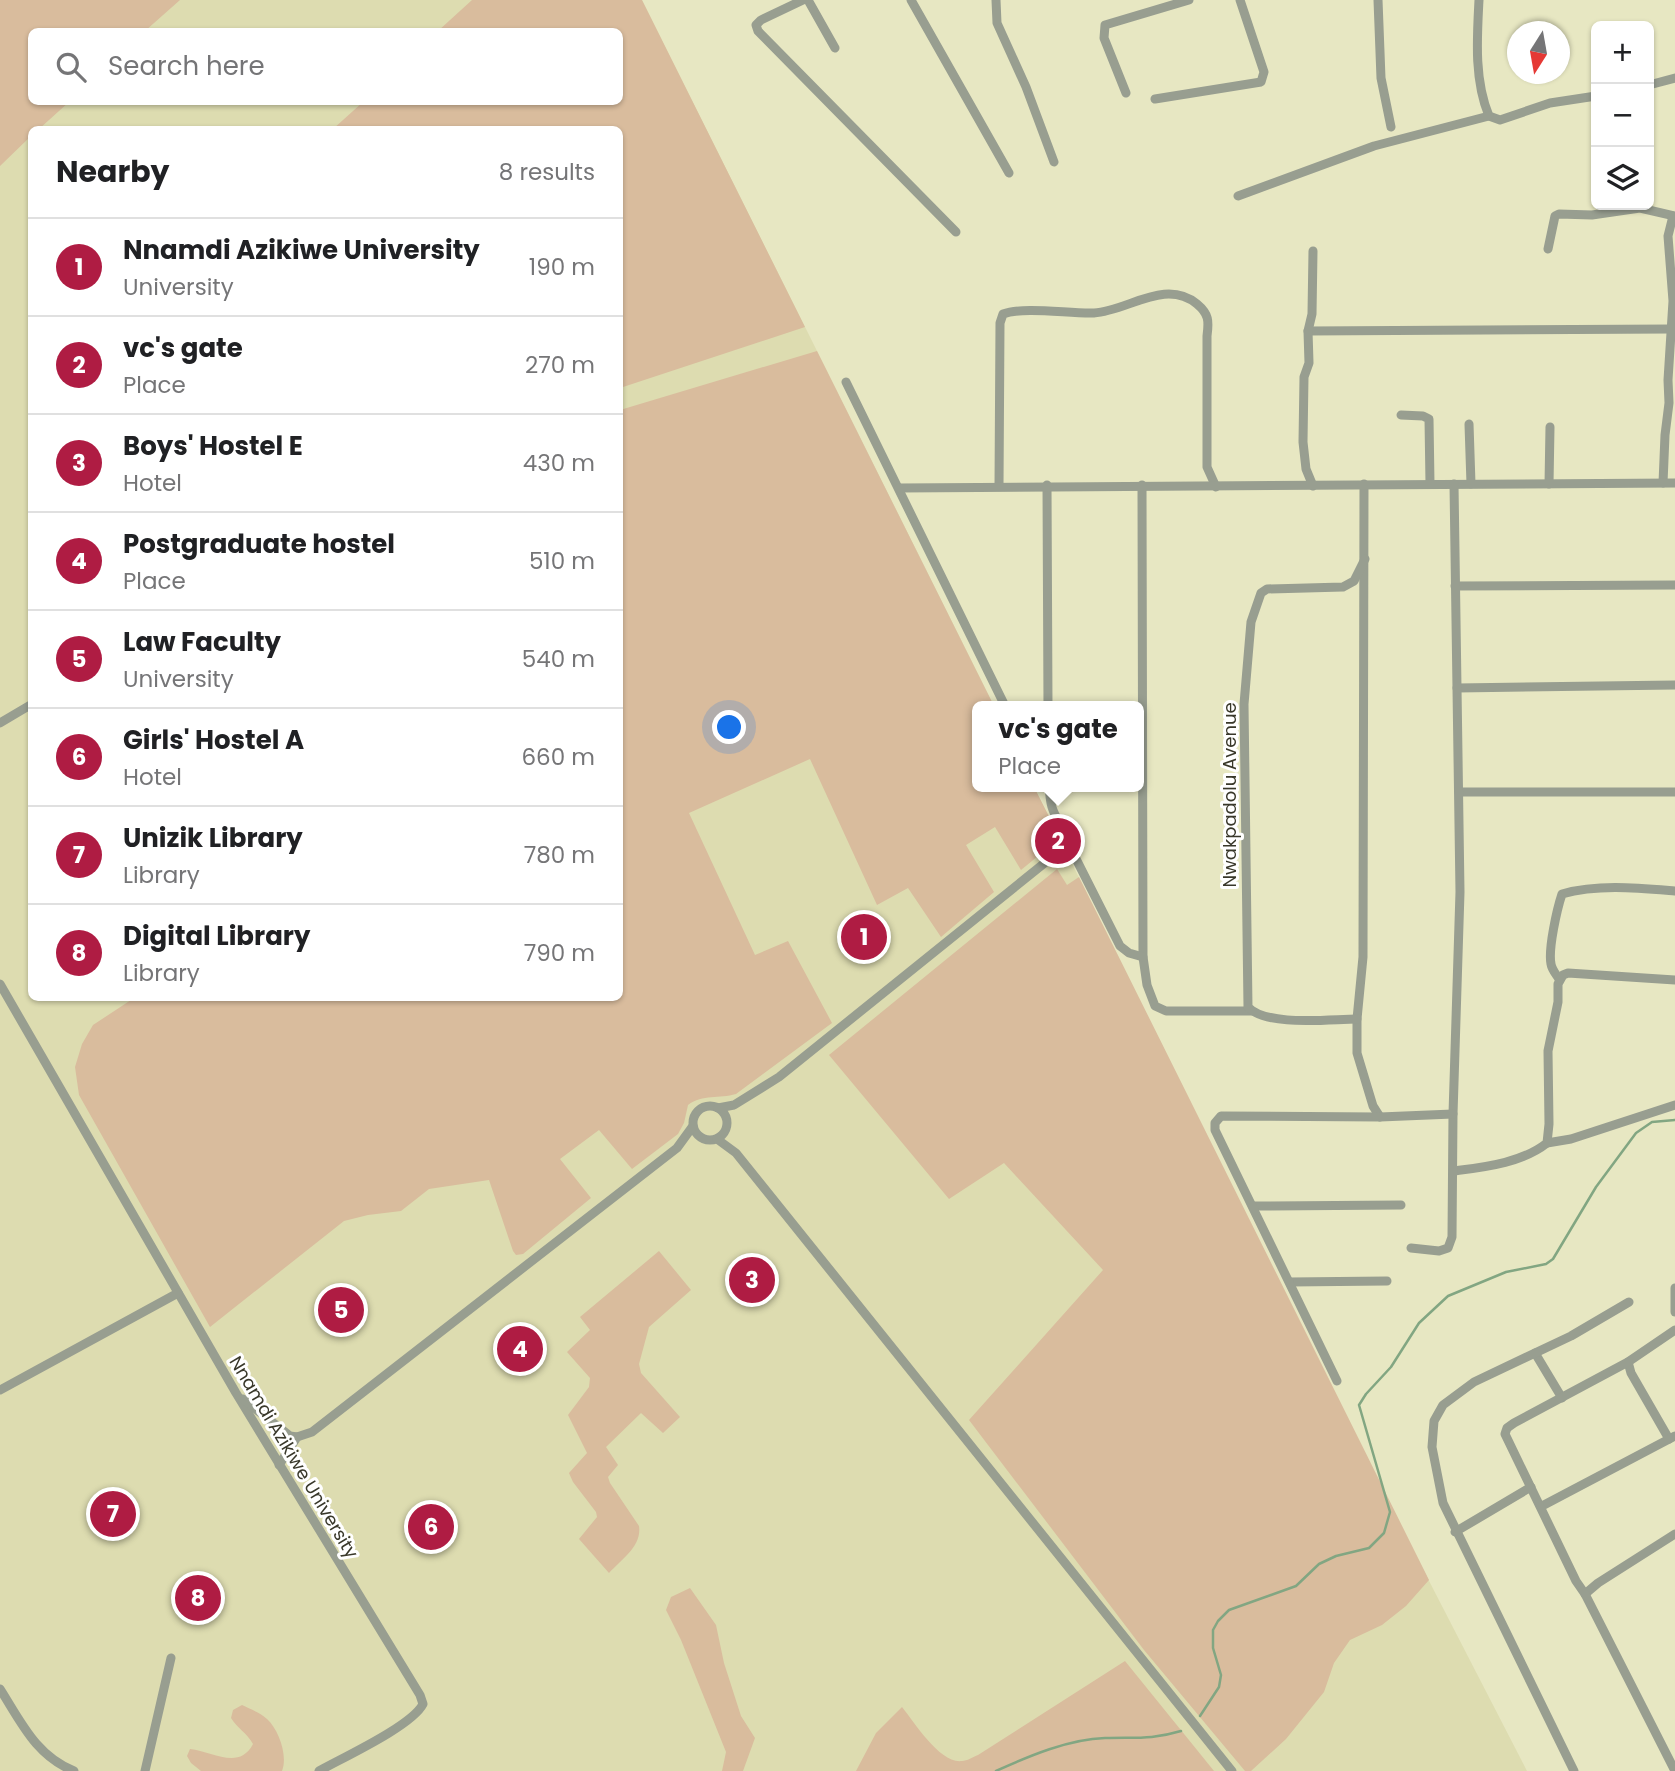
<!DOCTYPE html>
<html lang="en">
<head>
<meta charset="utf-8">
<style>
	:root { --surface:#fff; --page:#f2f2f2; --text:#202124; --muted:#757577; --line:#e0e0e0; --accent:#af1c43 }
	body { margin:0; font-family:Poppins,sans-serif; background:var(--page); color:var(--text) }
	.controls { position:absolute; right:21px; top:21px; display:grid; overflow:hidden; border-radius:10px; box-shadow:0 2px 5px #0004 }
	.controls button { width:63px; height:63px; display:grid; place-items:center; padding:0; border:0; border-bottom:2px solid var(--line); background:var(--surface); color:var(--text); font:35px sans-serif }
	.compass { position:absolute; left:1507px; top:21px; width:63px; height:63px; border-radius:50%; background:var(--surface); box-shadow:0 2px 5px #0004; rotate:191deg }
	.you { position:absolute; left:730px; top:728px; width:24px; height:24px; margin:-18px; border:5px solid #fff; border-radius:50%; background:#1a73e8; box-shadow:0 0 0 10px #1a73e833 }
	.badge { display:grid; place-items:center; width:46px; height:46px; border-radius:50%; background:var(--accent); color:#fff; font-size:23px; font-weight:700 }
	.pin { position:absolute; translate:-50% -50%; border:4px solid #fff; box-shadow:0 2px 7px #0006 }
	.popup { position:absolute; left:972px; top:701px; width:172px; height:91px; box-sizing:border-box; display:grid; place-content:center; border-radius:10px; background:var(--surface); filter:drop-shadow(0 2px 5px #0005); font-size:23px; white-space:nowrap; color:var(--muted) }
	.popup b { font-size:26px; color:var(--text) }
	.popup::after { content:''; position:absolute; left:50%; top:100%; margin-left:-14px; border:14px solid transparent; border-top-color:var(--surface) }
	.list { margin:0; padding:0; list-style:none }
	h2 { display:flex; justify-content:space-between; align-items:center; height:91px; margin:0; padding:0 28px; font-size:30px }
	h2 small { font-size:23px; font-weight:400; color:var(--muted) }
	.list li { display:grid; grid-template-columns:46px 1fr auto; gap:21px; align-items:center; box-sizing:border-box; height:98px; padding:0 28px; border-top:2px solid var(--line) }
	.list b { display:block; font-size:26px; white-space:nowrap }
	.list p { margin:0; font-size:23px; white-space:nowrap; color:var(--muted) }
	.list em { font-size:23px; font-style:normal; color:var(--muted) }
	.icon { flex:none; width:38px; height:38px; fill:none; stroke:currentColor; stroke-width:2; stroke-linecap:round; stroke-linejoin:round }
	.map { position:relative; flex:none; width:1675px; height:1771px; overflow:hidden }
	.search { position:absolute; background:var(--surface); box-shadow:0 2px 5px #0004; left:28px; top:28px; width:595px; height:77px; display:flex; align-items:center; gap:18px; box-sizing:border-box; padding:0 24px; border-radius:10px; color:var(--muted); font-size:26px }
	.panel { position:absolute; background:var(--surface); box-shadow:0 2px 5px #0004; left:28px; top:126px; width:595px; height:875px; border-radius:10px }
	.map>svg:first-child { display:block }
	.built { fill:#dddcb0; fill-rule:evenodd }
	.green { fill:#d9bc9d }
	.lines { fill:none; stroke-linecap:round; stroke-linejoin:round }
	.stream { stroke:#82a682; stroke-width:2.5 }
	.minor { stroke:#989e90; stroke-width:9 }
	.labels { text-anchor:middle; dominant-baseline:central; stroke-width:6; stroke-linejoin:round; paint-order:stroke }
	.street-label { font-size:18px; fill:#39382a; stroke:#fff }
</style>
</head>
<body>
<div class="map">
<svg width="1675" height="1771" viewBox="0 0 1675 1771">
	<rect width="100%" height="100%" fill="#e7e7c2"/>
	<path class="built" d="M0,0H642L994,706H978V787H1034L1393,1511L1527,1771H0ZM32,32H620V102H32ZM32,130H620V998H32Z"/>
	<g class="green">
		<polygon points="0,0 180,0 145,31 32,32 32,102 69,102 39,129 32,130 31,136 0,166"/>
		<polygon points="472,0 642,0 805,327 620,388 620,130 333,129 363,102 620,102 620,32 438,31"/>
		<path d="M817,351L994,706H978V787H1034L1060,838L1021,870L995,827L966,845L994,892L941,937L908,888L877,905L810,759L689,813L755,955L788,941L832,1023L736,1094C719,1099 703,1094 688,1105L684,1123L678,1134L632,1169L599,1130L560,1159L591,1198L523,1254L516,1255L513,1251L489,1180L429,1189L401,1211L368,1215L344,1221L210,1327L79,1095L75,1067L82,1044L93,1025L134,998H620V410Z"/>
		<polygon points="1057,869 1067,885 1079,877 1429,1580 1406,1606 1382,1625 1350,1640 1334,1663 1324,1692 1286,1739 1251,1771 1245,1771 1144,1650 969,1420 1103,1270 1004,1163 949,1199 829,1055"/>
		<path d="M659,1251L691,1290L649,1327L639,1364L641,1373L680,1417L663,1433L641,1413L606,1447L618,1465L608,1477L610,1483L639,1526C642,1546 622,1559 609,1573L579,1539L597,1517L596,1512L573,1482L569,1473L587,1453L568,1415L589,1387L590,1378L567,1352L590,1330L580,1317Z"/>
		<polygon points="690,1588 716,1625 724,1663 741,1716 755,1738 743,1771 722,1771 726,1752 681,1640 666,1610 671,1597"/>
		<path d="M1125,1661L1214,1771H856L876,1733L902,1707C915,1723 940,1764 962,1761C967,1761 973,1757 978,1755Z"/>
		<path d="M242,1705C250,1709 261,1713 267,1719C279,1730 288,1756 282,1771H201L191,1763L187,1756L190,1749C212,1751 239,1771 253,1744C247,1733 237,1728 231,1718L233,1710Z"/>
	</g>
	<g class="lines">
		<g class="stream">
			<polyline points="1200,1716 1219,1687 1221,1675 1213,1648 1213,1630 1218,1621 1229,1610 1296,1586 1319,1564 1336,1556 1369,1548 1384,1533 1390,1512 1359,1405 1366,1394 1391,1367 1419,1323 1448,1296 1506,1272 1546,1264 1553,1259 1596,1187 1636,1133 1652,1122 1675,1120"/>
			<path d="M996,1771C1029,1756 1069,1739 1105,1738C1135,1737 1151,1740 1181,1731"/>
		</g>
		<g class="minor">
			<polyline points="803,0 761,20 756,25 758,31 956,232"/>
			<polyline points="808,0 835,48"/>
			<polyline points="911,0 1009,173"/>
			<polyline points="996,0 997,23 1026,87 1054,162"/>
			<polyline points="1378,0 1381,78 1391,127"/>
			<path d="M1479,0C1477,38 1474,80 1489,116L1500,120L1550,103L1596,96"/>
			<polyline points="1649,85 1675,78"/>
			<polyline points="1126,93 1104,38 1105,25 1189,0"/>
			<polyline points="1155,99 1261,82 1264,72 1240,0"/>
			<polyline points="1238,196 1374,146 1489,116"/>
			<polyline points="1548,249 1555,216 1559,214 1592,215 1640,208 1675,216"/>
			<polyline points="1308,331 1672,329"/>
			<polyline points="846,382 1005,706"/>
			<polyline points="1401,415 1423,416 1429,419 1430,484"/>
			<polyline points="1469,424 1471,484"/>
			<polyline points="1663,483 1665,435 1669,403 1668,380 1673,301 1668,236 1673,216"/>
			<polyline points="1364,484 1363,957 1357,1019 1357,1053 1373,1106 1380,1117"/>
			<polyline points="1549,484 1550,427"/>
			<polyline points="1047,485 1048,706"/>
			<polyline points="1142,485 1143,957 1147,985 1155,1006 1166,1011 1252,1011"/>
			<path d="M999,486L1000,323L1003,314C1025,306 1069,314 1094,313C1128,311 1165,278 1197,304C1209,314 1209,321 1207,336V467L1216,487"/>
			<polyline points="1313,486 1306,469 1303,442 1304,377 1309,363 1308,331 1312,314 1313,251"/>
			<polyline points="899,488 1675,483"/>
			<polyline points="1455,586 1675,585"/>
			<polyline points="1457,688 1675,685"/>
			<polyline points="0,723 32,704"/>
			<polyline points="1459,792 1675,792"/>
			<polyline points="1066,839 1120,946 1129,953 1143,957"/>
			<path d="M1559,979C1556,974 1552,970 1551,964C1548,949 1557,909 1562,894C1598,884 1638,888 1675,891"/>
			<path d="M0,984L236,1393L420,1695L423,1704C412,1726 342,1758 319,1771"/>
			<path d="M1357,1019C1330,1019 1267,1027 1248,1007L1244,704L1251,622L1261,593L1267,589L1343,587L1354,581L1365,559"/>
			<circle cx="710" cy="1123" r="17"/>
			<path d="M718,1108L734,1105L779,1077L1062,849C1069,835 1058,823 1053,810C1050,803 1050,795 1049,787"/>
			<polyline points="717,1139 736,1153 1232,1771"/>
			<polyline points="1547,1143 1571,1139 1675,1105"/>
			<path d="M1454,1171C1484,1167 1522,1163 1547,1143L1549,1124L1548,1051L1558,1002V984L1563,975L1568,973L1675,980"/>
			<polyline points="1254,1206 1401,1205"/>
			<polyline points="1411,1248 1439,1251 1448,1248 1452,1237 1453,1114 1460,892 1454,484"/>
			<polyline points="1290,1282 1387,1281"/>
			<polyline points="1675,1288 1675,1312"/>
			<polyline points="1535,1353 1562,1398"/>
			<polyline points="1628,1362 1631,1373 1669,1439"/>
			<polyline points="1337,1381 1215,1130 1215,1123 1221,1116 1380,1117 1453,1114"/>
			<polyline points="0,1390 178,1293"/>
			<polyline points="243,1399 290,1436 297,1437 312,1432 677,1148 693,1126"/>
			<polyline points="279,1465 297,1437"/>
			<polyline points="1542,1506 1675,1436"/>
			<polyline points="1455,1532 1531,1487"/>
			<polyline points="1585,1594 1598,1583 1675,1534"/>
			<path d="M0,1689C21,1722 36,1756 74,1771"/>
			<polyline points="145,1771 171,1658"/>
			<polyline points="1574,1771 1443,1503 1432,1447 1434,1421 1443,1405 1474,1382 1571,1336 1629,1302"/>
			<polyline points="1675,1771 1585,1594 1576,1581 1505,1434 1507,1428 1514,1423 1628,1362 1675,1330"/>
		</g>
	</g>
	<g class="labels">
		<g class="street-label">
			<text transform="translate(1229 795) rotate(-90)">Nwakpadolu Avenue</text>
			<text transform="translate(294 1457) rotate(59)">Nnamdi Azikiwe University</text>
		</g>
	</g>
</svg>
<div class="controls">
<button>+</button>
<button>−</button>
<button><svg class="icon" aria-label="layers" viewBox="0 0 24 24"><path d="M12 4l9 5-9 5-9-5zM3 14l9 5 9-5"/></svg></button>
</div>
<svg class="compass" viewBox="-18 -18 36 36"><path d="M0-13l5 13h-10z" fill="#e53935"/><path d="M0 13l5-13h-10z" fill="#757577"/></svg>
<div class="you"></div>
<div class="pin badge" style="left:864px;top:937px">1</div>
<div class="pin badge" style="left:1058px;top:841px">2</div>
<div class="popup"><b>vc's gate</b>Place</div>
<div class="pin badge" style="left:752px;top:1280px">3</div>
<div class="pin badge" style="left:520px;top:1349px">4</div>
<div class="pin badge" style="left:341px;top:1310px">5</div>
<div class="pin badge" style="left:431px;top:1527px">6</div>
<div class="pin badge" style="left:113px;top:1514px">7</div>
<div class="pin badge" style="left:198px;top:1598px">8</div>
<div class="search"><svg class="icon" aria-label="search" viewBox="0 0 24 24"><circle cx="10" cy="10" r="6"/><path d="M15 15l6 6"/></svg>Search here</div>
<section class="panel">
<h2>Nearby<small>8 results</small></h2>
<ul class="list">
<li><span class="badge">1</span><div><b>Nnamdi Azikiwe University</b><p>University</p></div><em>190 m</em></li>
<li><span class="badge">2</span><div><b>vc's gate</b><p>Place</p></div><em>270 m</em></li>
<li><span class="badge">3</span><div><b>Boys' Hostel E</b><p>Hotel</p></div><em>430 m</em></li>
<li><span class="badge">4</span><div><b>Postgraduate hostel</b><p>Place</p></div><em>510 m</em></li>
<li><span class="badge">5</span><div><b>Law Faculty</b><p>University</p></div><em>540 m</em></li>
<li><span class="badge">6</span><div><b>Girls' Hostel A</b><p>Hotel</p></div><em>660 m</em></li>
<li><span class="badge">7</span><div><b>Unizik Library</b><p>Library</p></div><em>780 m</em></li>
<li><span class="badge">8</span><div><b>Digital Library</b><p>Library</p></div><em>790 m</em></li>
</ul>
</section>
</div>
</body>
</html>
